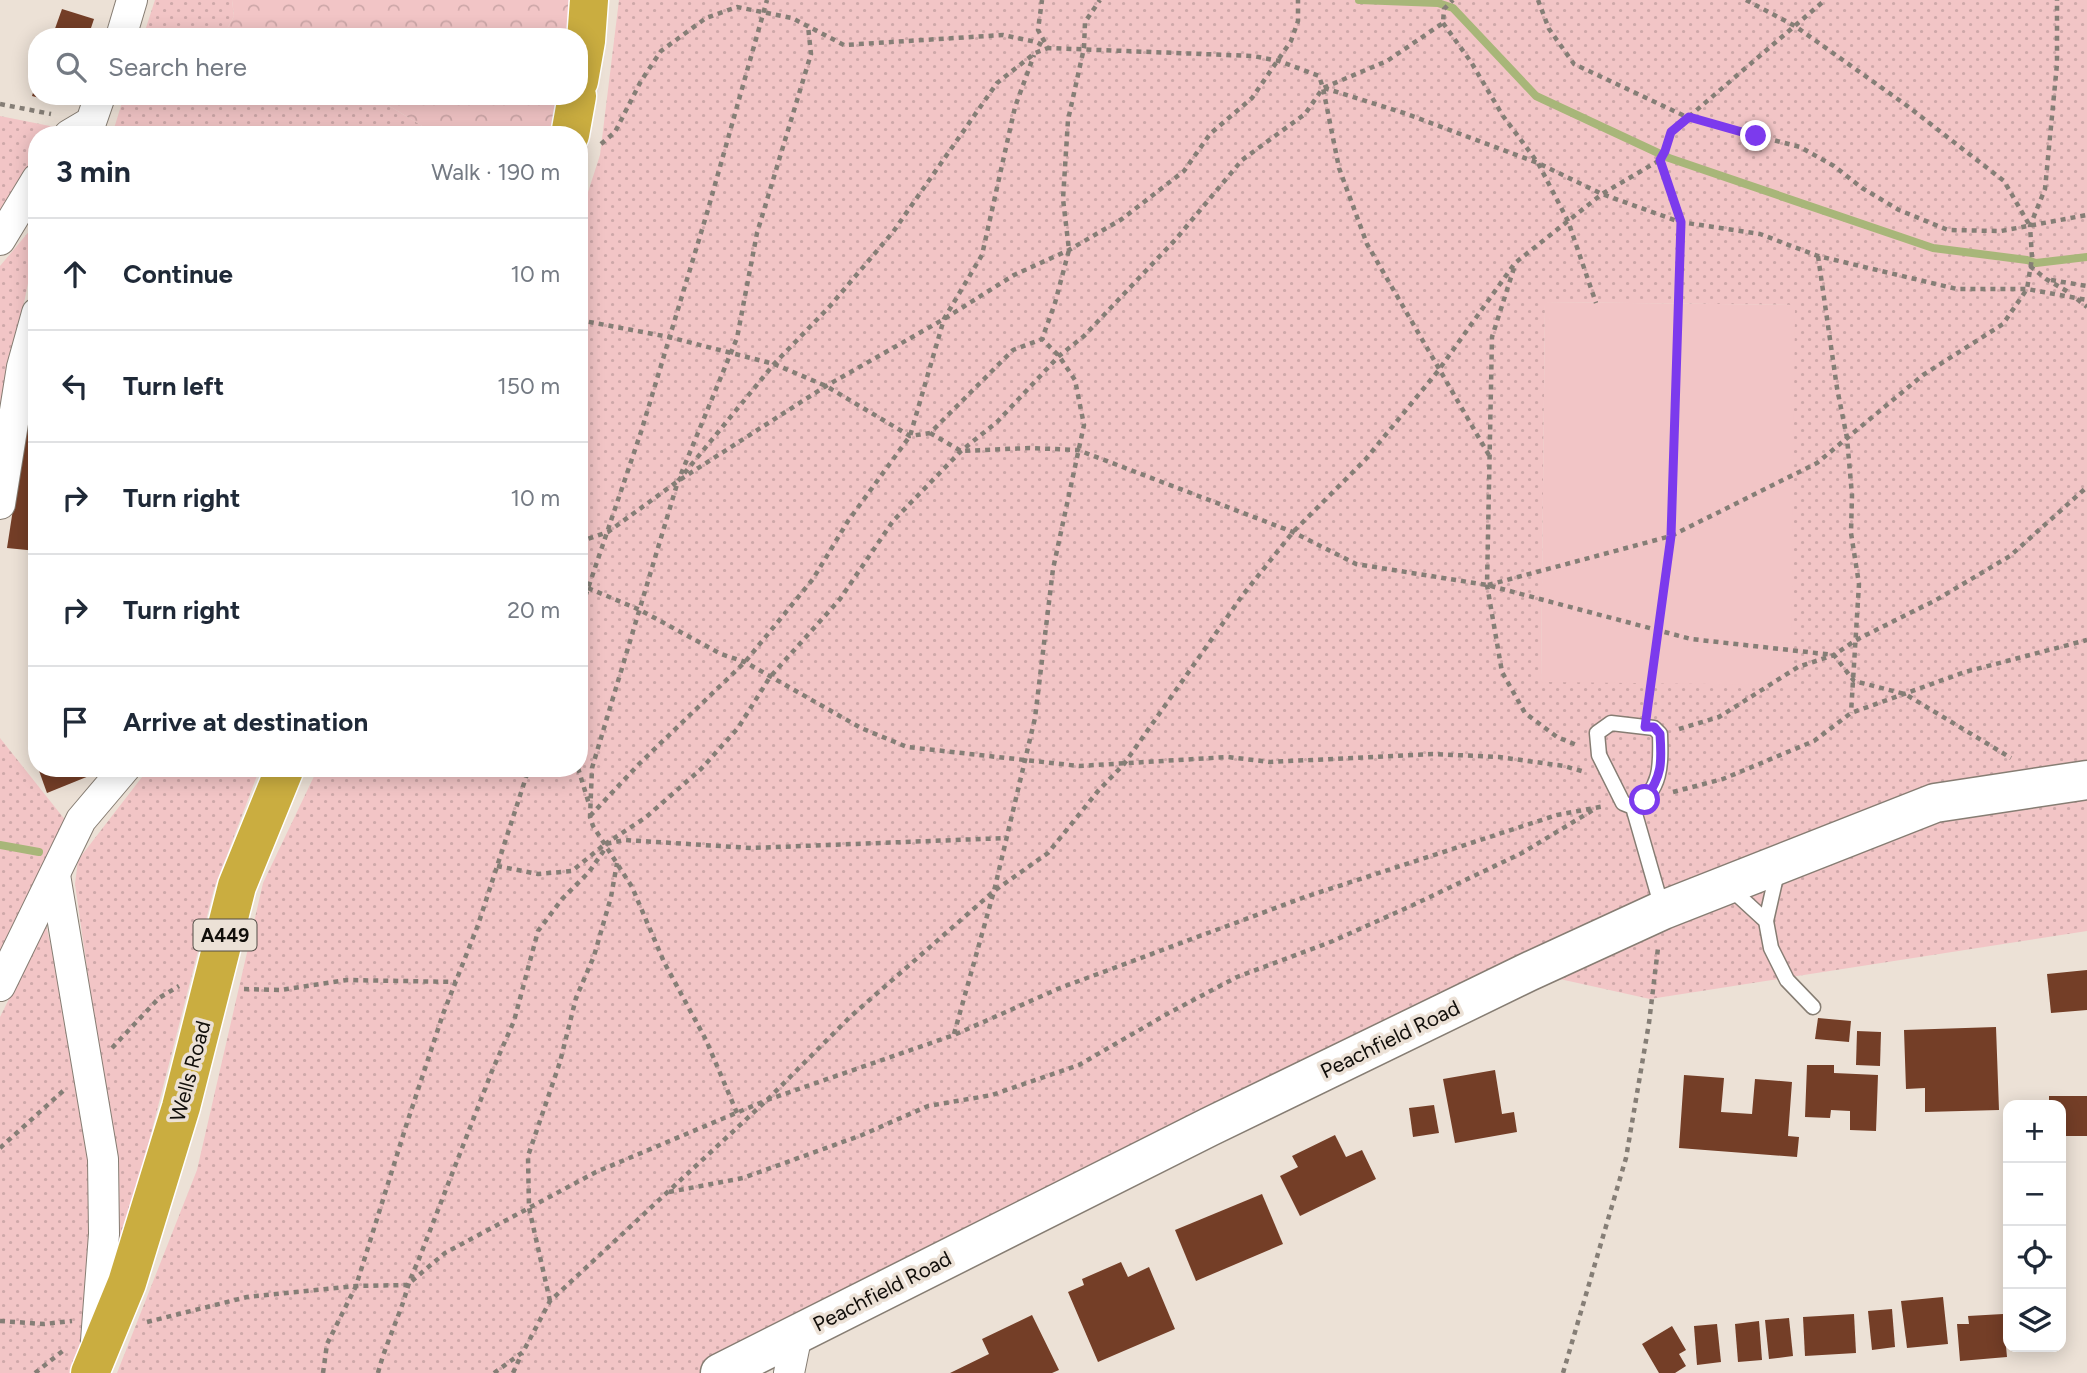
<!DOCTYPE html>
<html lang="en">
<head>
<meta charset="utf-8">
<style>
	:root { --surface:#fff; --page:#f6f6f7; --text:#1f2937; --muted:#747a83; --line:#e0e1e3 }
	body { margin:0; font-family:Figtree,sans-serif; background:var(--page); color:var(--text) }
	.controls { position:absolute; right:21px; bottom:21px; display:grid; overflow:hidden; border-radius:14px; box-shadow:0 4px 18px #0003 }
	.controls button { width:63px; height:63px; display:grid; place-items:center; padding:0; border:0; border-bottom:2px solid var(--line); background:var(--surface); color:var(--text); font:35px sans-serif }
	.stop { position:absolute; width:21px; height:21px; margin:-16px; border:5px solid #7c3aed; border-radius:50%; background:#fff }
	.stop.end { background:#7c3aed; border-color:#fff; box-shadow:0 2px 7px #0008 }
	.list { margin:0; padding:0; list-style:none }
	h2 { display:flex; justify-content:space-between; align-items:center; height:91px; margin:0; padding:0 28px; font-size:30px }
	h2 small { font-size:23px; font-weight:400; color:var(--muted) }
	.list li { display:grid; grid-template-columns:46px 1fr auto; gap:21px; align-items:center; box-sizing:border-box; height:112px; padding:0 28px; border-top:2px solid var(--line) }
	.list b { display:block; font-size:26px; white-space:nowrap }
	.list em { font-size:23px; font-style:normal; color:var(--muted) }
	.icon { flex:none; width:38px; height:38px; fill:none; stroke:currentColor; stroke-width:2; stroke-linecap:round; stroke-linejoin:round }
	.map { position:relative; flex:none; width:2087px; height:1373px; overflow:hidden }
	.search { position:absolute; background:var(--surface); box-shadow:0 4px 18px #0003; left:28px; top:28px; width:560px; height:77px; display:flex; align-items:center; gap:18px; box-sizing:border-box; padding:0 24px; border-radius:28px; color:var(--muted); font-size:26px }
	.panel { position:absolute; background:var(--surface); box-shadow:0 4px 18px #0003; left:28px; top:126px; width:560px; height:651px; border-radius:28px }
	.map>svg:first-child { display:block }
	.grass { fill:url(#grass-dots); fill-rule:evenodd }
	.forest { fill:url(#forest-crowns) }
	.pitch { fill:#f2c5c6 }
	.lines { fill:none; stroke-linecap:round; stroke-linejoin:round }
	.stream { stroke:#a8b679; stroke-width:8 }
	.building { fill:#743e27 }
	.lane-casing { stroke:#867d73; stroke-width:17 }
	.street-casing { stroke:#867d73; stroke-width:32 }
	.secondary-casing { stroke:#867d73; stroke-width:41 }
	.highway-casing { stroke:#fff; stroke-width:41 }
	.path { stroke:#857e76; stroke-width:4.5; stroke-dasharray:5 5; stroke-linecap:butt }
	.lane { stroke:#fff; stroke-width:14 }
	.street { stroke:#fff; stroke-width:30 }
	.secondary { stroke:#fff; stroke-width:38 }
	.highway { stroke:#caad40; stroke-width:38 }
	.route { stroke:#7c3aed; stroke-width:9 }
	.labels { text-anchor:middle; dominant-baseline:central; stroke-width:7; stroke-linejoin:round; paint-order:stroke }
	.shield { fill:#ece1d6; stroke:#534d47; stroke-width:2 }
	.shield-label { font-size:19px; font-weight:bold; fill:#110e0a }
	.street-label { font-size:21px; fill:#110e0a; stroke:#ece1d6 }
</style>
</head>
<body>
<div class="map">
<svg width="2087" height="1373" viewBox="0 0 2087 1373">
	<defs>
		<pattern id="grass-dots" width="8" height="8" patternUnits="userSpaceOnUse" patternTransform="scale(1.75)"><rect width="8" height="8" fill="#f2c5c6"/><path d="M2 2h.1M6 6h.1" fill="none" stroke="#cea8a9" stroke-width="1.8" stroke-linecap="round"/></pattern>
		<pattern id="forest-crowns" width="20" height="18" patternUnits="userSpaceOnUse" patternTransform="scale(1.75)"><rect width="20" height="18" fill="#f2c5c6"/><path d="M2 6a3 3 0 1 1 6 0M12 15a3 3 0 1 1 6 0" fill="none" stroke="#cea8a9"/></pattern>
	</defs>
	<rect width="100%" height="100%" fill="#ece1d6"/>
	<g class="grass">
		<polygon points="155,0 232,0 234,16 224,35 226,37 143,37"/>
		<path d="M619,0H2087V931L1650,999L1528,972L720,1373H117L197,1170L263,883L318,768H579V220L600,155ZM1545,302L1795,305L1541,682L1545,303Z"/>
		<polygon points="124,96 358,96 378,99 437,135 112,135"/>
		<polygon points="0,116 55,127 49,135 37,135 37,154 0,211"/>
		<polygon points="37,222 37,239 0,421 0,266"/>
		<polygon points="0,738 66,821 0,970"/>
		<polygon points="149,768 260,768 214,889 111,1289 115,1165 75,884 78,860"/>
		<polygon points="46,925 77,1058 94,1159 87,1350 77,1373 0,1373 0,1017"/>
	</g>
	<g class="forest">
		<polygon points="232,0 575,0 570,37 226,37 224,35 234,16"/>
		<polygon points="358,96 560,96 550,135 437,135 378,99"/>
	</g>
	<polygon class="pitch" points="1545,302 1795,305 1791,685 1541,682"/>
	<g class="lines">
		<g class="stream">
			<polyline points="1359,0 1438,3 1453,8 1536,96 1669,158 1933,248 2027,260 2036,263 2087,257"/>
			<polyline points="0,845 39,852"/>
		</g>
	</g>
	<g class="building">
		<polygon points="62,9 94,19 88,37 52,37"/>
		<polygon points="36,83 37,96 69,96 66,105 32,96"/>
		<polygon points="35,367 37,367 37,551 7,548"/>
		<polygon points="38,768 86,768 89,776 47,793"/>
		<polygon points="2087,970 2087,1010 2051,1013 2047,974"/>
		<polygon points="1818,1018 1851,1021 1849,1042 1815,1039"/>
		<polygon points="1996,1027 1999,1110 1925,1112 1925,1088 1906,1089 1904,1030"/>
		<polygon points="1857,1031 1881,1032 1880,1066 1856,1065"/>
		<polygon points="1807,1065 1834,1065 1834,1073 1878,1075 1876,1131 1850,1130 1850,1111 1831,1110 1830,1118 1805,1117"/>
		<polygon points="1495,1070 1502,1114 1514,1112 1517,1132 1455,1143 1443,1079"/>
		<polygon points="1684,1075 1724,1078 1721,1112 1752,1114 1755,1079 1792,1082 1788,1136 1799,1137 1797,1157 1679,1148"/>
		<polygon points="2049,1096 2087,1096 2087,1136 2061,1136 2061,1105 2049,1105"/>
		<polygon points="1434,1105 1439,1133 1413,1137 1409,1108"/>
		<polygon points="1335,1135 1346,1157 1362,1150 1376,1179 1300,1216 1280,1176 1298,1167 1292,1156"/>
		<polygon points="1262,1194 1283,1244 1196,1281 1175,1230"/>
		<polygon points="1121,1262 1128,1277 1149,1267 1175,1329 1098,1362 1068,1292 1084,1285 1082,1279"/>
		<polygon points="1943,1297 1948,1344 1907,1348 1901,1301"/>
		<polygon points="1892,1309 1895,1347 1872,1350 1868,1311"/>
		<polygon points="1854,1314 1856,1353 1805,1356 1803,1317"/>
		<polygon points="2003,1314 2007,1357 1960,1361 1957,1324 1969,1324 1968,1316"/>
		<polygon points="1032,1315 1059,1370 1052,1373 950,1373 989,1354 982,1339"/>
		<polygon points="1789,1318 1793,1356 1769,1359 1765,1320"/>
		<polygon points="1759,1321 1762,1360 1738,1362 1735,1324"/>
		<polygon points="1717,1324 1721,1362 1697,1365 1694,1326"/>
		<polygon points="1672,1326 1686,1350 1679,1354 1686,1366 1675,1373 1659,1373 1642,1344"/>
	</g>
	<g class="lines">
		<defs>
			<g id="lane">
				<path d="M1633,807C1662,791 1661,764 1660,734L1654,728L1611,723L1597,733L1599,755L1623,803L1633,807L1662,908"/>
				<polyline points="1729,887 1766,921 1771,948 1787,980 1813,1007"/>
				<polyline points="1766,921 1778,868"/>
			</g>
			<g id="street">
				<polyline points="121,37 132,0"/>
				<polyline points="69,135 91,122 100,96"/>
				<polyline points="0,240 37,179"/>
				<polyline points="0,504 22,367 37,313"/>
				<polyline points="55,875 103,1159 104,1234 96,1341"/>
				<polyline points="0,986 81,820 125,768"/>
				<polyline points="789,1373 797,1334"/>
			</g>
			<polyline id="secondary" points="720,1373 1209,1127 1528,972 1663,910 1935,803 2087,780"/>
			<g id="highway">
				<polyline points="579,81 586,41 589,0"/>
				<polyline points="570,135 577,96"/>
				<polyline points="90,1373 127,1283 181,1107 237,886 285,768"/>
			</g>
		</defs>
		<use href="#lane" class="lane-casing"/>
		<use href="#street" class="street-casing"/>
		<use href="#secondary" class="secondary-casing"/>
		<use href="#highway" class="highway-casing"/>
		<g class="path">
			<polyline points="1538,0 1549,29 1574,64 1689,118 1800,147 1834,166 1862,188 1899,210 1948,230 2001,231 2087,215"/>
			<polyline points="1746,0 1795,26 1906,105 2004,181 2030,226"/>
			<polyline points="1443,23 1471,62 1503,116 1538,163 1568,221 1596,303"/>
			<polyline points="1324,88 1404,113 1538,163 1602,194 1680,222 1760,234 1818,256 1957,289 2027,289 2087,300"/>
			<polyline points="0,104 51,114"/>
			<polyline points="117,131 137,135"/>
			<polyline points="601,144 615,132 641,81 661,51 706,18 737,7 792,18 844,45 1003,35 1036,42 1048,48 1253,56 1279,61 1319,76 1323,88 1339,168 1367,244 1490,457"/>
			<polyline points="1818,256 1837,388 1847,438 1852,495 1851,533 1859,584 1851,713"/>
			<polyline points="2030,266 2046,279 2070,293"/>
			<polyline points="1514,268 1492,337 1487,585 1502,672 1525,713 1557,737 1579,746"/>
			<polyline points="2051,280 2087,286"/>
			<polyline points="2077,299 2087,307"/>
			<polyline points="579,320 669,337 774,364 826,386 910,436 930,433 1013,350 1042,339 1055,303 1069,250 1063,199 1068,120 1084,48 1085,22 1100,0"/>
			<polyline points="930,433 961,451 1030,448 1078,450 1293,532 1356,564 1487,585 1691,639 1834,655 1854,681 1905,694 2011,758"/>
			<polyline points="681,474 737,338 757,233 811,54 808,26"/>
			<polyline points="579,542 608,532 678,481 826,386 944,319 1014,275 1069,250 1122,219 1184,171 1210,134 1252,98 1291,41 1298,21 1298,0"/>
			<polyline points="1488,585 1671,536 1817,463 1923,375 2003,324 2027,289 2032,258 2030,226 2045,189 2057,64 2057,0"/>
			<polyline points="588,588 640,610 721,654 745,662 861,728 907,747 1079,766 1228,757 1270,762 1433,754 1499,757 1564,766 1585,772"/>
			<polyline points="579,615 641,432 707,213 767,0"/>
			<polyline points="1648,707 1671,536 1680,222 1660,160"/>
			<polyline points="1679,729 1719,717 1798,667 1834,655 1856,640 1936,600 2010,556 2087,487"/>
			<polyline points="578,768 589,804"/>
			<polyline points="1673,792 1723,779 1814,741 1851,713 1965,672 2087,640"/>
			<polyline points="590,816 639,764 745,662 813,579 848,521 910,436 944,319 982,255 1015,107 1034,55"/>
			<polyline points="605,844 645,818 701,769 738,728 770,677 840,599 893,521 961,451 997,422 1059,356 1084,336 1176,239 1242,160 1305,114 1323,88 1387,61 1443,23 1444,9 1453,0"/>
			<polyline points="497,866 538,874 572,871 605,844 625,840 751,848 1007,838"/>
			<polyline points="244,989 280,990 347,980 456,982"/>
			<polyline points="954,1034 994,891 1035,718 1053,569 1084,425 1075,380 1059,356 1042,339"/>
			<polyline points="112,1048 159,998 179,986"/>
			<polyline points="737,1113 706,1040 664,962 632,887 593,826 590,817 592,768 678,481 774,364 830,306 893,232 997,83 1035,53 1048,48 1038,30 1042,0"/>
			<polyline points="0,1148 63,1091"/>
			<polyline points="669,1192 743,1178 862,1135 928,1106 992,1095 1079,1065 1167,1014 1237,977 1333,941 1413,905 1522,853 1593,810"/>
			<polyline points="550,1301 529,1208 528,1156 560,1062 576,998 594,956 611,897 617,863"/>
			<polyline points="0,1321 44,1324 72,1321"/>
			<polyline points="147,1322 247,1297 356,1286 407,1285 445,1253 596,1172 767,1100 954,1035 1060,988 1305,897 1557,815 1605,806"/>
			<polyline points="35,1373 64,1350"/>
			<polyline points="323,1373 327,1344 356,1286 406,1126 443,1014 478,925 529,768"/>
			<path d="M378,1373C383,1353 391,1335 398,1316C406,1297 407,1284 417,1264L492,1071L514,1021L538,931L562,899L589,872L607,846"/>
			<polyline points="494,1373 523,1352 550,1301 767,1100 850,1017 994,891 1048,853 1098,791 1124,764 1242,596 1293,532 1365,460 1438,371 1515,263 1602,194 1660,160 1665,151 1671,132 1825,0"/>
			<polyline points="513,1373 522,1353"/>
			<polyline points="1563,1373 1626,1158 1649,1023 1658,948"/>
		</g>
		<use href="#lane" class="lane"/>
		<use href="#street" class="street"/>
		<use href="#secondary" class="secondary"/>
		<use href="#highway" class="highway"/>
	</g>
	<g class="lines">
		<path class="route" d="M1645,800C1662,775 1662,764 1660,734L1654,727H1645L1671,536L1681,222L1660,160L1665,151L1671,132L1689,117L1756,136"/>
	</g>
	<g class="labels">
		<rect class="shield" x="193.5" y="919.5" width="63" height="31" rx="5"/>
		<g class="shield-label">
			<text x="225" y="935">A449</text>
		</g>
		<g class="street-label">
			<text transform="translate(1390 1039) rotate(-26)">Peachfield Road</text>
			<text transform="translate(190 1071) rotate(-75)">Wells Road</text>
			<text transform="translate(882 1291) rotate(-27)">Peachfield Road</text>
		</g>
	</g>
</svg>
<div class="controls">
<button>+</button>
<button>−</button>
<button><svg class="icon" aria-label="locate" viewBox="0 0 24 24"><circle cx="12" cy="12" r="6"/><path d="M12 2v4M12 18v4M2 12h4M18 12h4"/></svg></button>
<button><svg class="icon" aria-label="layers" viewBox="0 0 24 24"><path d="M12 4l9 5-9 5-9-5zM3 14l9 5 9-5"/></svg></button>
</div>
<div class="stop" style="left:1645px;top:800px"></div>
<div class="stop end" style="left:1756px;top:136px"></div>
<div class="search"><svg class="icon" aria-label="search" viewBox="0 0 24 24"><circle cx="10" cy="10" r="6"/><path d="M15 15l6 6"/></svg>Search here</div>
<section class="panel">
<h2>3 min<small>Walk · 190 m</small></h2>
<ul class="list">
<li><svg class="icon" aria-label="ahead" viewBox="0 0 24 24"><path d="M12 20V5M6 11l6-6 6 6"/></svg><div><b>Continue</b></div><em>10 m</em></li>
<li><svg class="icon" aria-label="left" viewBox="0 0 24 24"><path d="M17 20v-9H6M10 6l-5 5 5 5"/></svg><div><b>Turn left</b></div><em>150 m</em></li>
<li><svg class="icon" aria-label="right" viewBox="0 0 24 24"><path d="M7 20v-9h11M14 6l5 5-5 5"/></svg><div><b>Turn right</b></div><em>10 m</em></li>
<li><svg class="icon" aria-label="right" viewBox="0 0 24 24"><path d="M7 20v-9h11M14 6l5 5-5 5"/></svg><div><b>Turn right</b></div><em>20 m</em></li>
<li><svg class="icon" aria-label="arrive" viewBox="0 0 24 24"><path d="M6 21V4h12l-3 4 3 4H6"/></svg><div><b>Arrive at destination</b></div></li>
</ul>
</section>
</div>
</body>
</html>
